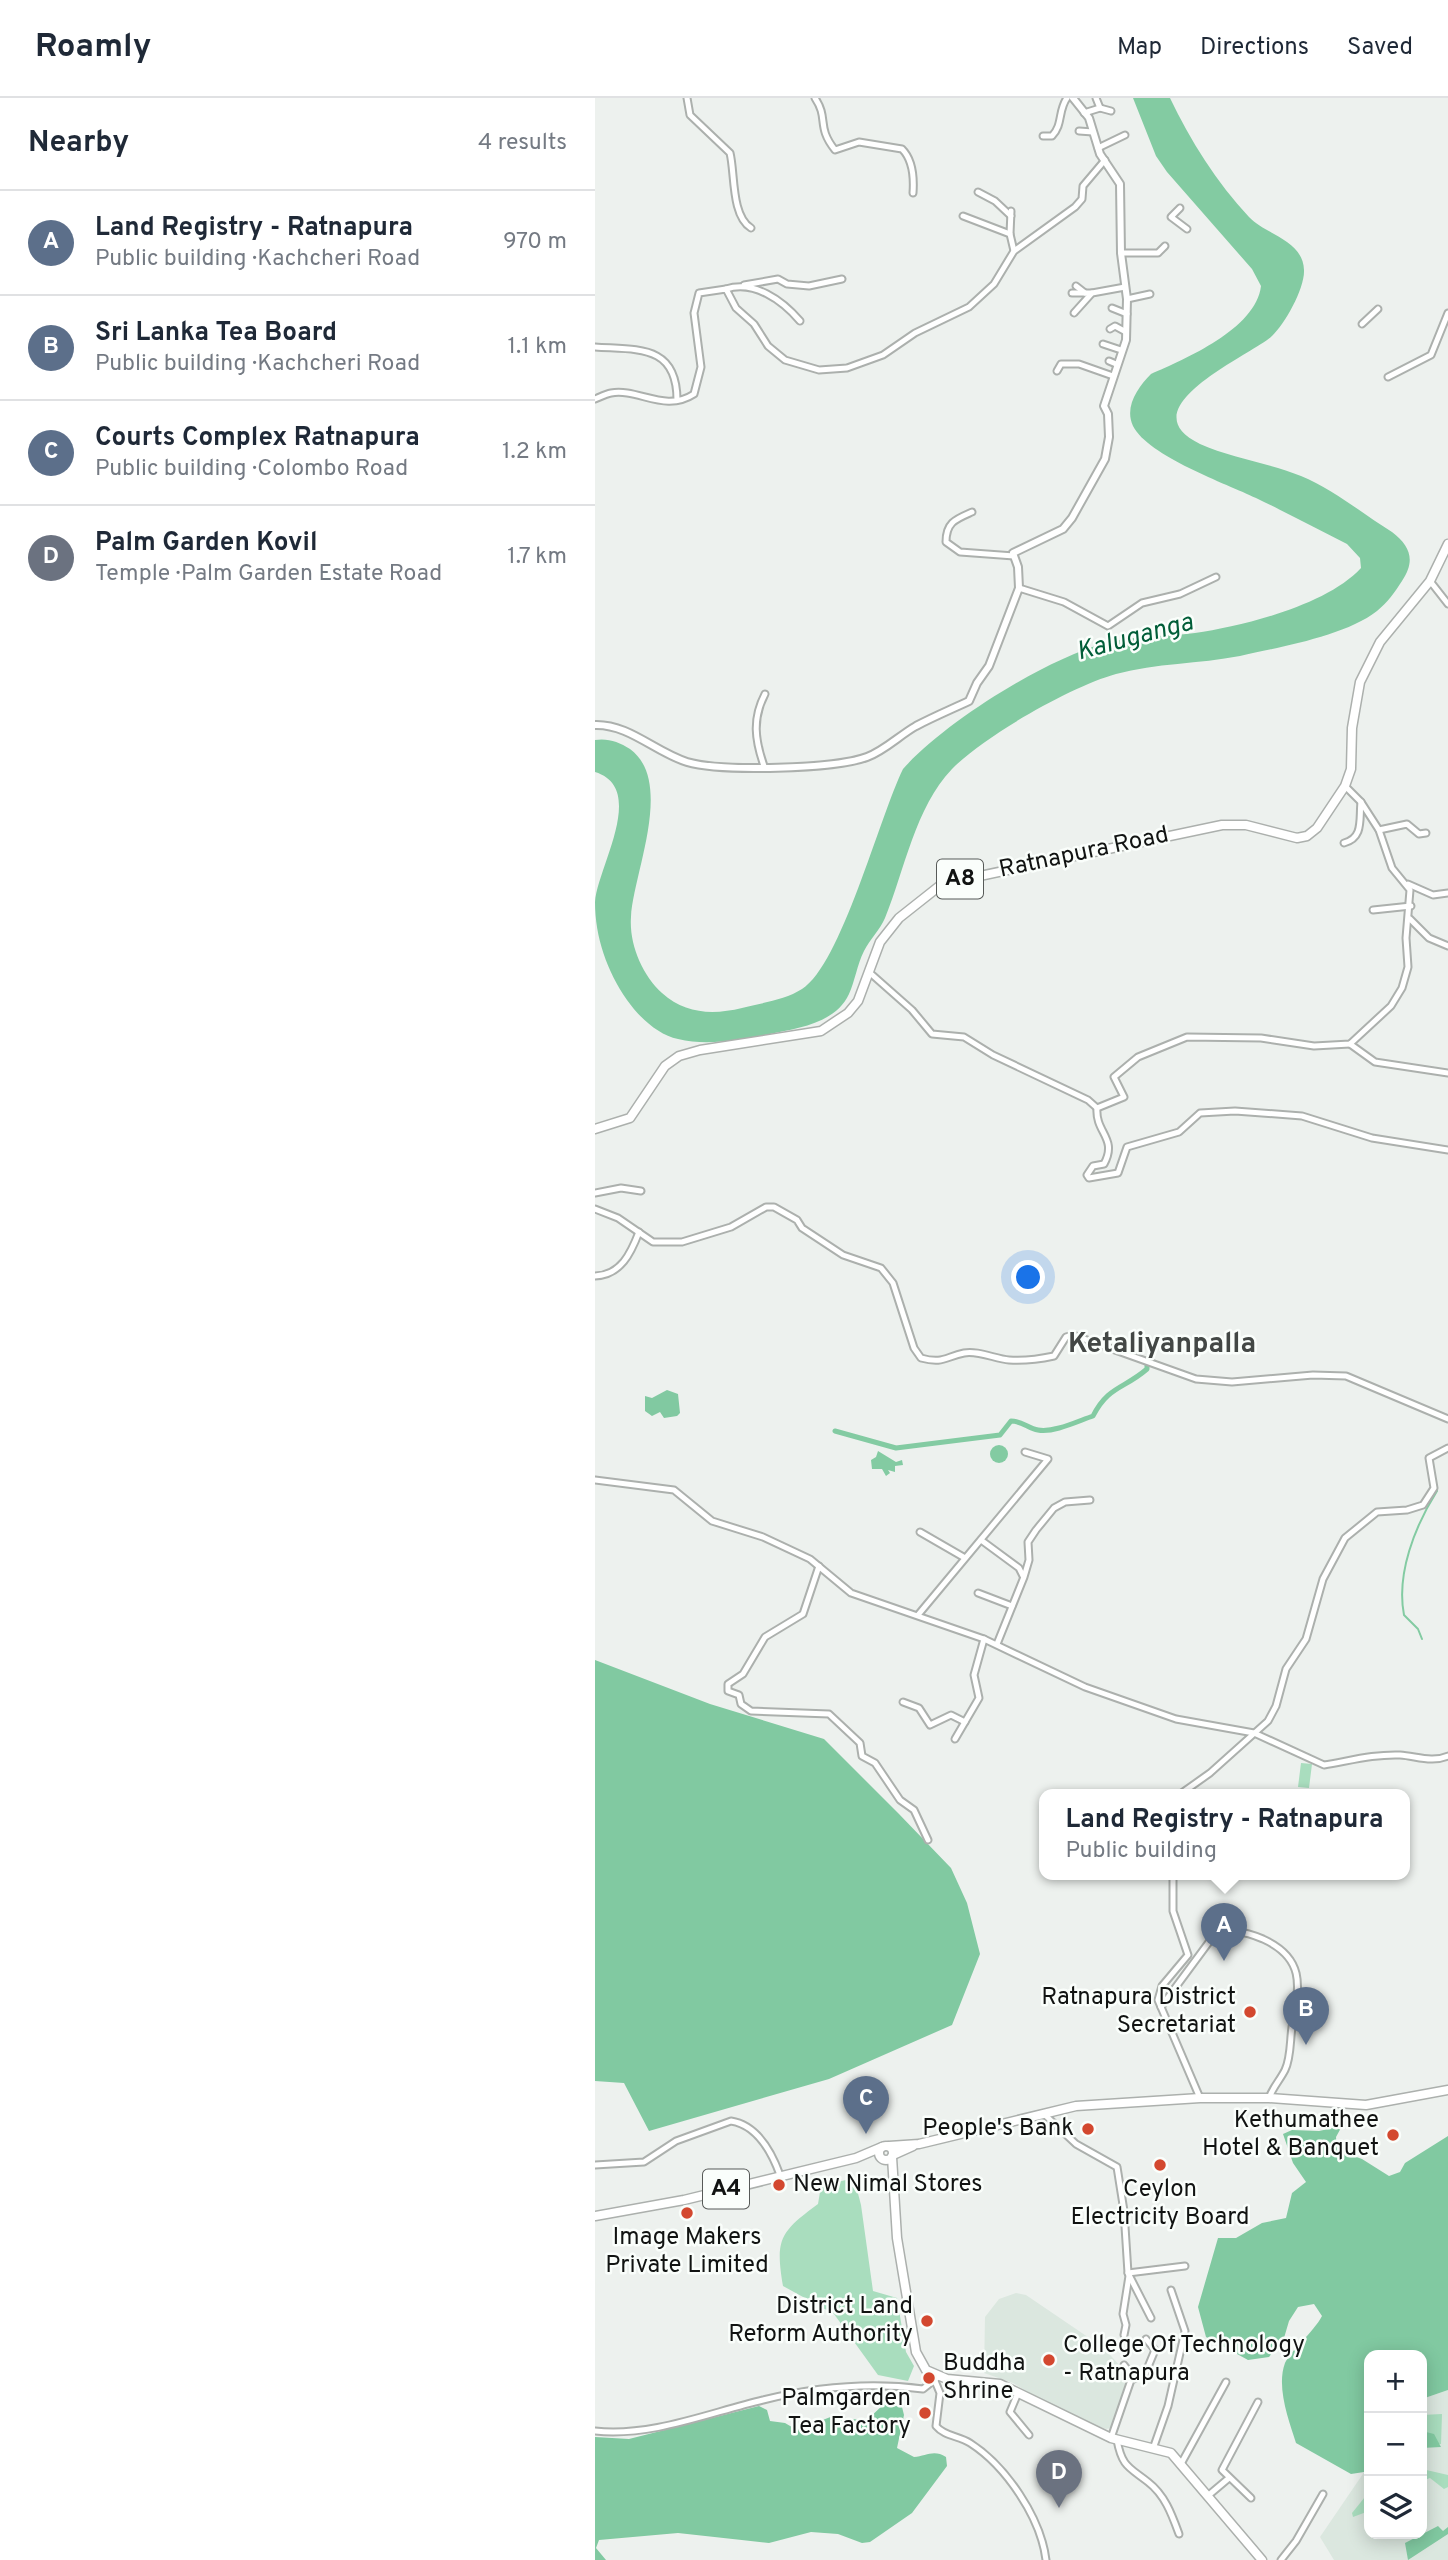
<!DOCTYPE html>
<html lang="en">
<head>
<meta charset="utf-8">
<style>
	:root { --surface:#fff; --page:#f6f6f7; --text:#1f2937; --muted:#747a83; --line:#e0e1e3; --accent:#ea580c }
	body { margin:0; font-family:Overpass,sans-serif; background:var(--page); color:var(--text) }
	.controls { position:absolute; right:21px; bottom:21px; display:grid; overflow:hidden; border-radius:14px; box-shadow:0 4px 18px #0003 }
	.controls button { width:63px; height:63px; display:grid; place-items:center; padding:0; border:0; border-bottom:2px solid var(--line); background:var(--surface); color:var(--text); font:35px sans-serif }
	.you { position:absolute; left:434px; top:1180px; width:24px; height:24px; margin:-18px; border:5px solid #fff; border-radius:50%; background:#1a73e8; box-shadow:0 0 0 10px #1a73e833 }
	.badge { display:grid; place-items:center; width:46px; height:46px; border-radius:50%; background:var(--accent); color:#fff; font-size:23px; font-weight:700 }
	.pin { position:absolute; translate:-50% -58px; filter:drop-shadow(0 2px 4px #0008) }
	.pin::after { content:''; position:absolute; top:37px; width:24px; height:21px; background:inherit; clip-path:polygon(0 0,100% 0,50% 100%) }
	.popup { position:absolute; left:444px; top:1691px; width:371px; height:91px; box-sizing:border-box; display:grid; place-content:center; border-radius:14px; background:var(--surface); filter:drop-shadow(0 2px 5px #0005); font-size:23px; white-space:nowrap; color:var(--muted) }
	.popup b { font-size:26px; color:var(--text) }
	.popup::after { content:''; position:absolute; left:50%; top:100%; margin-left:-14px; border:14px solid transparent; border-top-color:var(--surface) }
	.list { margin:0; padding:0; list-style:none }
	h2 { display:flex; justify-content:space-between; align-items:center; height:91px; margin:0; padding:0 28px; font-size:30px }
	h2 small { font-size:23px; font-weight:400; color:var(--muted) }
	.list li { display:grid; grid-template-columns:46px 1fr auto; gap:21px; align-items:center; box-sizing:border-box; height:105px; padding:0 28px; border-top:2px solid var(--line) }
	.list b { display:block; font-size:26px; white-space:nowrap }
	.list p { margin:0; font-size:23px; white-space:nowrap; color:var(--muted) }
	.list em { font-size:23px; font-style:normal; color:var(--muted) }
	.icon { flex:none; width:38px; height:38px; fill:none; stroke:currentColor; stroke-width:2; stroke-linecap:round; stroke-linejoin:round }
	.map { position:relative; flex:none; width:853px; height:2462px; overflow:hidden }
	header { display:flex; align-items:center; gap:42px; box-sizing:border-box; height:98px; padding:0 35px; background:var(--surface); border-bottom:2px solid var(--line) }
	header strong { font-size:33px }
	nav { display:flex; gap:38px; margin-inline-start:auto; font-size:24px }
	main { display:flex }
	aside { flex:1; background:var(--surface) }
	.map>svg:first-child { display:block }
	.built { fill:#dbe7df }
	.green { fill:#a9ddbe }
	.forest { fill:#81c9a1 }
	.water { fill:#83cba2 }
	.lines { fill:none; stroke-linecap:round; stroke-linejoin:round }
	.stream { stroke:#83cba2; stroke-width:2 }
	.canal { stroke:#83cba2; stroke-width:5 }
	.minor-casing { stroke:#acb0ad; stroke-width:9 }
	.tertiary-casing { stroke:#acb0ad; stroke-width:10 }
	.primary-casing { stroke:#acb0ad; stroke-width:11 }
	.trunk-casing { stroke:#acb0ad; stroke-width:11 }
	.minor { stroke:#fff; stroke-width:5 }
	.tertiary { stroke:#fff; stroke-width:6 }
	.primary { stroke:#fff; stroke-width:8 }
	.trunk { stroke:#fff; stroke-width:8 }
	.poi-dot { fill:#d3482f; stroke:#fafefb; stroke-width:2.5 }
	.labels { text-anchor:middle; dominant-baseline:central; stroke-width:5; stroke-linejoin:round; paint-order:stroke }
	.shield { fill:#fafefb; stroke:#575a58; stroke-width:2 }
	.shield-label { font-size:23px; font-weight:bold; fill:#111312 }
	.street-label { font-size:24px; fill:#111312; stroke:#fafefb }
	.poi-label { font-size:24px; fill:#111312; stroke:#fafefb; text-anchor:end }
	.water-label { font-size:26px; font-style:italic; fill:#005d38; stroke:#fafefb }
	.quarter-label { font-size:28px; font-weight:bold; fill:#434745; stroke:#fafefb }
</style>
</head>
<body>
<header>
<strong>Roamly</strong>
<nav><a>Map</a><a>Directions</a><a>Saved</a></nav>
</header>
<main>
<aside>
<h2>Nearby<small>4 results</small></h2>
<ul class="list">
<li><span class="badge" style="background:#5c6f8a">A</span><div><b>Land Registry - Ratnapura</b><p>Public building · Kachcheri Road</p></div><em>970 m</em></li>
<li><span class="badge" style="background:#5c6f8a">B</span><div><b>Sri Lanka Tea Board</b><p>Public building · Kachcheri Road</p></div><em>1.1 km</em></li>
<li><span class="badge" style="background:#5c6f8a">C</span><div><b>Courts Complex Ratnapura</b><p>Public building · Colombo Road</p></div><em>1.2 km</em></li>
<li><span class="badge" style="background:#6b7280">D</span><div><b>Palm Garden Kovil</b><p>Temple · Palm Garden Estate Road</p></div><em>1.7 km</em></li>
</ul>
</aside>
<div class="map">
<svg width="853" height="2462" viewBox="0 0 853 2462">
	<rect width="100%" height="100%" fill="#edf1ee"/>
	<g class="built">
		<polygon points="421,2195 431,2197 509,2250 533,2277 517,2330 511,2331 464,2313 418,2285 389,2275 390,2219 404,2201"/>
		<polygon points="853,2292 853,2462 739,2462 725,2439 774,2367 774,2436 827,2436 827,2301"/>
	</g>
	<g class="green">
		<polygon points="706,1665 717,1666 714,1690 703,1689"/>
		<path d="M259,2080L266,2107L278,2193L302,2200L311,2254L319,2268L313,2283L283,2277L239,2216L188,2188C180,2141 185,2134 223,2106L226,2088Z"/>
		<polygon points="847,2316 846,2346 843,2346 830,2333 827,2333 827,2317"/>
		<polygon points="827,2371 853,2377 853,2389 849,2391 835,2380 827,2383"/>
		<polygon points="774,2394 774,2413 758,2419 757,2415"/>
	</g>
	<g class="forest">
		<polygon points="72,1292 83,1296 85,1315 82,1318 69,1320 65,1314 57,1318 50,1313 50,1298 57,1300"/>
		<polygon points="0,1562 115,1606 229,1641 304,1716 356,1770 372,1805 385,1856 357,1927 234,1981 54,2033 29,1985 0,1983"/>
		<path d="M747,2028L741,2039L742,2052L767,2061L794,2078L805,2074L810,2065L853,2038V2292L827,2301V2257H774V2367L769,2374L756,2376L701,2345C694,2323 681,2289 690,2265C695,2253 718,2235 727,2218L719,2206L703,2209L694,2223L689,2240L674,2259L653,2262L611,2239L603,2209L623,2140H641L667,2125L691,2120L697,2095L711,2084L698,2065L688,2036L697,2032L724,2033Z"/>
		<path d="M289,2306L307,2309L309,2317L302,2350L319,2359C331,2358 339,2351 351,2359L352,2368L317,2415L275,2444L267,2445L243,2436L216,2434L174,2445L83,2435L4,2442L1,2450L11,2462H0V2339L34,2341L164,2308L172,2312L175,2323L190,2325L202,2332L238,2318L271,2323Z"/>
		<polygon points="843,2428 848,2433 853,2429 853,2436 813,2462 810,2445"/>
	</g>
	<g class="water">
		<path d="M538,0H575C595,42 622,85 654,119C671,137 708,142 709,172C710,190 690,226 677,238C657,257 530,310 605,346C636,360 674,365 706,378C738,391 768,416 797,434C815,448 821,462 807,483C800,494 792,505 782,513C750,538 685,549 645,558C604,566 561,565 521,576C477,588 389,638 357,671C320,710 310,771 290,820C285,832 275,841 269,853C262,867 260,883 254,896C240,926 202,930 175,936C146,942 112,948 83,941C63,937 44,919 32,902C12,873 0,839 0,804C2,770 53,690 0,674V642C13,640 24,644 35,651C80,684 38,776 36,819C34,846 47,877 67,895C90,916 118,917 147,910C166,905 190,902 207,891C246,867 284,720 308,671C350,624 449,562 510,545C539,537 570,539 600,535C649,528 732,507 766,470L765,460L752,446C722,431 692,415 661,400C632,386 553,358 538,328C529,309 543,289 556,276C590,261 661,231 666,188L657,171L572,74L561,58Z"/>
		<circle cx="404" cy="1356" r="9"/>
		<polygon points="283,1353 301,1364 307,1362 308,1367 300,1368 300,1374 293,1372 295,1375 291,1378 287,1371 277,1371 276,1362 281,1359"/>
		<polygon points="827,2333 839,2336 846,2349 827,2350"/>
	</g>
	<g class="lines">
		<path class="stream" d="M827,1541L823,1531L809,1517C801,1476 820,1428 842,1393L838,1369"/>
		<path class="canal" d="M240,1333L301,1350L405,1337L416,1323C427,1323 433,1330 443,1332C459,1335 483,1323 498,1318C513,1288 529,1291 552,1271V1266"/>
		<defs>
			<g id="minor">
				<path d="M92,0L95,17L135,55C140,74 136,118 156,130"/>
				<path d="M220,0C234,21 221,28 240,52L264,44L307,51C318,62 319,81 318,95"/>
				<polyline points="501,0 505,10"/>
				<polyline points="489,15 505,10 516,13"/>
				<polyline points="484,33 498,34"/>
				<path d="M448,38H457C468,27 463,12 472,0"/>
				<polyline points="503,50 530,37"/>
				<polyline points="383,94 400,103 416,118"/>
				<polyline points="585,110 576,119 592,131"/>
				<polyline points="368,118 415,136 419,153"/>
				<polyline points="415,136 416,113"/>
				<polyline points="526,155 563,155 570,148"/>
				<polyline points="149,187 183,181 192,186 214,188 247,181"/>
				<polyline points="481,188 490,195"/>
				<path d="M131,191C159,182 187,202 205,223"/>
				<polyline points="477,195 497,195"/>
				<polyline points="532,201 555,196"/>
				<polyline points="517,210 532,216"/>
				<polyline points="479,215 497,195 530,189"/>
				<polyline points="767,226 783,211"/>
				<polyline points="515,231 520,228 531,234"/>
				<polyline points="508,246 526,252"/>
				<path d="M0,249C42,252 82,246 82,302"/>
				<polyline points="514,263 521,266"/>
				<polyline points="462,273 466,266 484,266 518,278"/>
				<polyline points="793,279 836,257 853,215"/>
				<path d="M0,301C5,299 11,296 16,295C43,290 70,315 99,296L106,269L99,215L104,195L131,191L141,210L159,226L173,248L190,262L224,272L252,270L288,257L320,235L374,209L399,186L419,153L480,109L487,101L488,88L510,62"/>
				<path d="M377,414C361,421 351,424 351,444L365,454L419,458"/>
				<polyline points="835,483 853,506"/>
				<polyline points="424,490 469,504 513,528 547,505 585,496 621,479"/>
				<path d="M169,668C160,642 157,621 170,596"/>
				<path d="M750,688L766,704L784,732L797,770L815,792L811,840L813,869L807,890L796,908L755,946L719,948L666,940L592,939L543,959L519,979L529,999L502,1010C500,1035 523,1040 509,1066L498,1068L492,1077L494,1080L523,1075L532,1049L584,1034L605,1015L640,1013L707,1018L777,1040L853,1052"/>
				<polyline points="784,732 812,726 824,736 831,735"/>
				<path d="M749,745C769,740 764,721 766,704"/>
				<polyline points="813,786 838,797 853,795"/>
				<polyline points="778,812 816,808"/>
				<polyline points="815,821 834,840 853,848"/>
				<polyline points="274,874 317,912 337,936 369,939 398,957 493,1002 502,1010"/>
				<polyline points="755,946 780,964 853,975"/>
				<polyline points="0,1095 26,1090 46,1093"/>
				<path d="M0,1111L23,1120L58,1144H87L136,1129L171,1109H179L202,1122L207,1130L248,1157L286,1170L298,1185L319,1250L326,1260C348,1266 350,1259 369,1255C382,1252 401,1261 414,1262C428,1263 445,1261 459,1258L471,1239L478,1237L601,1281L637,1284L718,1277L751,1278L853,1321"/>
				<path d="M0,1178C26,1177 36,1155 44,1134"/>
				<path d="M0,1382L79,1392L117,1423L168,1439L215,1461L256,1495L389,1541L490,1589L581,1621L659,1635L729,1667C754,1663 779,1656 805,1657C821,1658 837,1665 853,1658"/>
				<polyline points="325,1434 370,1460"/>
				<polyline points="386,1442 424,1470 428,1478"/>
				<polyline points="224,1468 208,1516 170,1539 148,1576 133,1586 133,1593 144,1597 146,1606 156,1613 234,1616 265,1645 267,1658 280,1665 305,1702 319,1712 333,1742"/>
				<polyline points="383,1495 417,1508"/>
				<polyline points="323,1517 453,1361 430,1354"/>
				<polyline points="402,1546 429,1479 434,1462 433,1444 441,1432 459,1410 470,1404 495,1402"/>
				<polyline points="308,1604 324,1610 335,1627 356,1617 370,1624"/>
				<polyline points="360,1641 384,1600 379,1577 389,1541"/>
				<polyline points="584,1697 615,1675 673,1623 681,1608 691,1571 711,1541 728,1481 750,1440 782,1414 812,1412 828,1407 839,1390 834,1360 853,1350"/>
				<polyline points="578,1777 578,1813 593,1857 567,1888 563,1902 605,2000"/>
				<path d="M566,1909L617,1840C635,1830 649,1833 668,1841C712,1861 704,1890 697,1929C695,1942 696,1960 690,1972C685,1982 678,1989 674,2000"/>
				<polyline points="449,2016 481,2046 522,2069 529,2113 533,2175 556,2220"/>
				<path d="M0,2067L49,2064L81,2043L136,2023C162,2027 177,2055 185,2077"/>
				<polyline points="533,2175 590,2168"/>
				<polyline points="529,2237 531,2227 528,2216 534,2178"/>
				<polyline points="529,2267 536,2276 536,2282"/>
				<path d="M340,2283L345,2295L341,2328C349,2338 364,2338 375,2345C411,2368 446,2420 451,2462"/>
				<polyline points="423,2295 415,2314 434,2337"/>
				<path d="M0,2333C57,2339 113,2315 168,2302C221,2289 275,2284 328,2291L343,2279"/>
				<polyline points="516,2340 536,2282 550,2276 560,2252 551,2241"/>
				<path d="M522,2342C527,2369 534,2369 553,2384C570,2397 577,2417 584,2436"/>
				<polyline points="559,2348 573,2308 590,2233 576,2192"/>
				<polyline points="587,2364 631,2284"/>
				<polyline points="615,2396 634,2380"/>
				<polyline points="656,2400 627,2372 663,2304"/>
				<polyline points="686,2462 701,2443 728,2396"/>
			</g>
			<path id="tertiary" d="M0,627C34,626 60,654 92,664C126,674 239,671 272,659C289,653 305,637 321,628C338,619 357,611 374,603L382,585L394,568L424,490L423,469L418,455L468,431L477,420L510,361L514,339L513,316L509,308L531,242L532,201L526,155L525,86L505,56L494,20L478,0"/>
			<g id="primary">
				<polyline points="294,2048 324,2046 481,2008 605,2000 674,2000 771,2007 853,1992"/>
				<polyline points="298,2057 318,2048"/>
			</g>
			<g id="trunk">
				<polyline points="0,1031 35,1020 70,968 84,958 105,952 226,933 253,915 263,903 285,844 304,820 347,786 627,727 651,727 702,740 712,738 722,730 750,688 756,671 757,630 765,584 785,544 835,483 853,446"/>
				<circle cx="291" cy="2055" r="7"/>
				<polyline points="297,2059 302,2140 321,2254 331,2272 352,2281 405,2286 516,2340 576,2355 667,2462"/>
				<polyline points="0,2118 89,2102 261,2060 287,2049"/>
			</g>
		</defs>
		<use href="#minor" class="minor-casing"/>
		<use href="#tertiary" class="tertiary-casing"/>
		<use href="#primary" class="primary-casing"/>
		<use href="#trunk" class="trunk-casing"/>
		<use href="#minor" class="minor"/>
		<use href="#tertiary" class="tertiary"/>
		<use href="#primary" class="primary"/>
		<use href="#trunk" class="trunk"/>
	</g>
	<g class="poi-dot">
		<circle cx="655" cy="1914" r="7"/>
		<circle cx="493" cy="2031" r="7"/>
		<circle cx="798" cy="2037" r="7"/>
		<circle cx="565" cy="2067" r="7"/>
		<circle cx="184" cy="2087" r="7"/>
		<circle cx="92" cy="2115" r="7"/>
		<circle cx="332" cy="2223" r="7"/>
		<circle cx="454" cy="2262" r="7"/>
		<circle cx="334" cy="2280" r="7"/>
		<circle cx="330" cy="2315" r="7"/>
	</g>
	<g class="labels">
		<g class="shield">
			<rect x="342" y="761.5" width="46" height="39" rx="5"/>
			<rect x="108" y="2071.5" width="46" height="39" rx="5"/>
		</g>
		<g class="shield-label">
			<text x="365" y="781">A8</text>
			<text x="131" y="2091">A4</text>
		</g>
		<g class="street-label">
			<text transform="translate(489 755) rotate(-12)">Ratnapura Road</text>
		</g>
		<g class="poi-label">
			<text x="641" y="1900">Ratnapura District<tspan x="641" dy="28">Secretariat</tspan></text>
			<text x="784" y="2023">Kethumathee<tspan x="784" dy="28">Hotel &amp; Banquet</tspan></text>
			<text x="479" y="2031">People's Bank</text>
			<text x="198" y="2087" text-anchor="start">New Nimal Stores</text>
			<text x="565" y="2092" text-anchor="middle">Ceylon<tspan x="565" dy="28">Electricity Board</tspan></text>
			<text x="92" y="2140" text-anchor="middle">Image Makers<tspan x="92" dy="28">Private Limited</tspan></text>
			<text x="318" y="2209">District Land<tspan x="318" dy="28">Reform Authority</tspan></text>
			<text x="468" y="2248" text-anchor="start">College Of Technology<tspan x="468" dy="28">- Ratnapura</tspan></text>
			<text x="348" y="2266" text-anchor="start">Buddha<tspan x="348" dy="28">Shrine</tspan></text>
			<text x="316" y="2301">Palmgarden<tspan x="316" dy="28">Tea Factory</tspan></text>
		</g>
		<g class="water-label">
			<text transform="translate(540 540) rotate(-15)">Kaluganga</text>
		</g>
		<g class="quarter-label">
			<text x="567" y="1247">Ketaliyanpalla</text>
		</g>
	</g>
</svg>
<div class="controls">
<button>+</button>
<button>−</button>
<button><svg class="icon" aria-label="layers" viewBox="0 0 24 24"><path d="M12 4l9 5-9 5-9-5zM3 14l9 5 9-5"/></svg></button>
</div>
<div class="you"></div>
<div class="pin badge" style="left:629px;top:1863px;background:#5c6f8a">A</div>
<div class="popup"><b>Land Registry - Ratnapura</b>Public building</div>
<div class="pin badge" style="left:711px;top:1947px;background:#5c6f8a">B</div>
<div class="pin badge" style="left:271px;top:2036px;background:#5c6f8a">C</div>
<div class="pin badge" style="left:464px;top:2410px;background:#6b7280">D</div>
</div>
</main>
</body>
</html>
